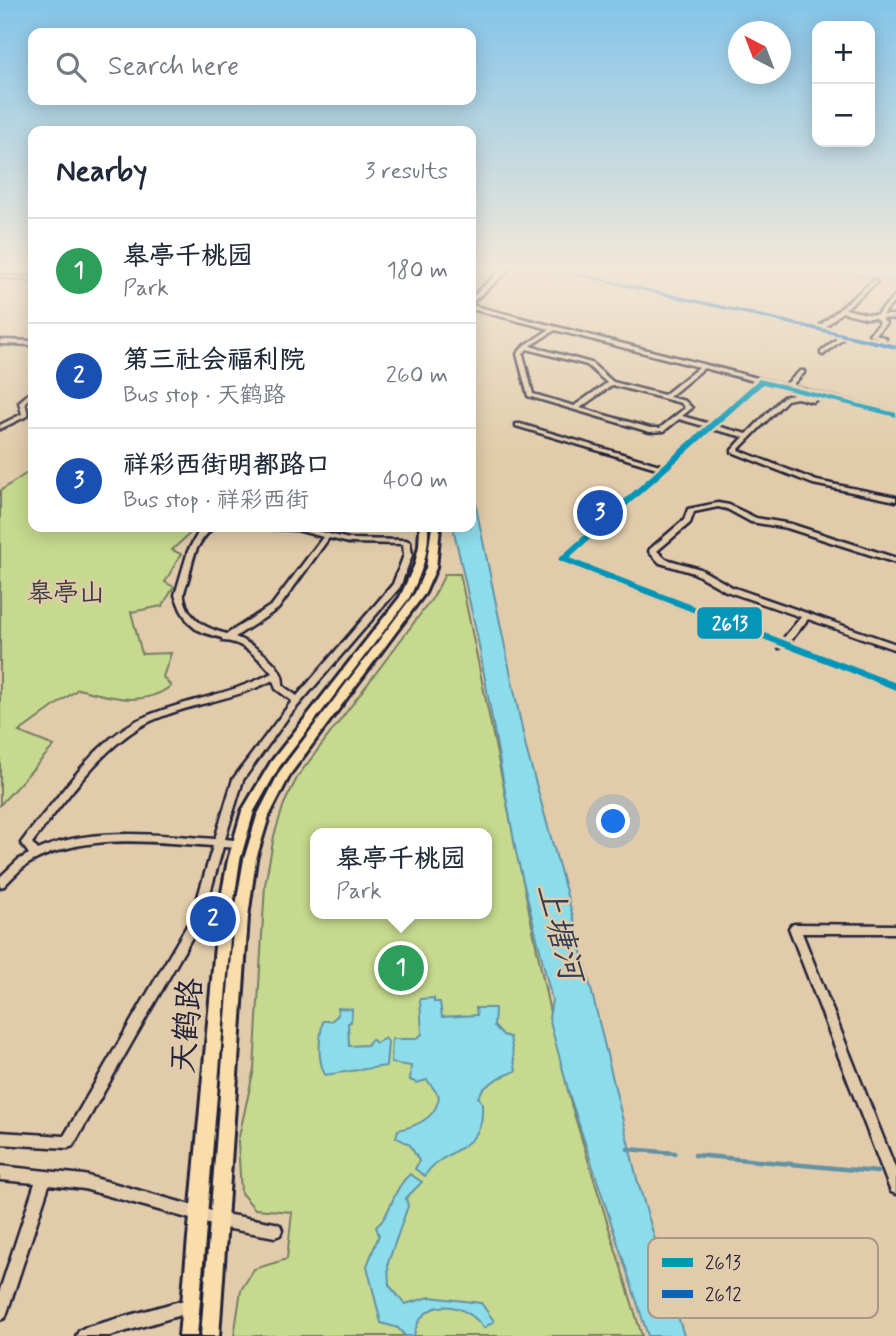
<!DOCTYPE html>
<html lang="en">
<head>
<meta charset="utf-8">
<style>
	:root { --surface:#fff; --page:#f6f6f7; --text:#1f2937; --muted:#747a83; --line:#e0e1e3; --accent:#d1495b }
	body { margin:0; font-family:Mynerve,"LXGW WenKai TC",sans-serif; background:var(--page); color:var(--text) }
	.controls { position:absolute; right:21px; top:21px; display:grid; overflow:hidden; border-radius:14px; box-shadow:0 4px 18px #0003 }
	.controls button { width:63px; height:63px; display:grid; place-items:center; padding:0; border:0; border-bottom:2px solid var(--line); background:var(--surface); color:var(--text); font:35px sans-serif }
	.compass { position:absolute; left:728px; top:21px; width:63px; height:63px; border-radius:50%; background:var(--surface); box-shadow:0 4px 18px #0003; rotate:318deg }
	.you { position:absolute; left:614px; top:822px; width:24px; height:24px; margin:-18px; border:5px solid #fff; border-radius:50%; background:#1a73e8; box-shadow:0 0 0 10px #1a73e833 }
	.badge { display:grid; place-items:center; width:46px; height:46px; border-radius:50%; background:var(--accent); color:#fff; font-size:23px; font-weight:700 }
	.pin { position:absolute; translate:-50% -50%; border:4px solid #fff; box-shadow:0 2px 7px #0006 }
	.popup { position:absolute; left:310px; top:828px; width:182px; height:91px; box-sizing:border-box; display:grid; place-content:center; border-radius:14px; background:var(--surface); filter:drop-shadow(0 2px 5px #0005); font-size:23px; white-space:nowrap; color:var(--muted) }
	.popup b { font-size:26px; color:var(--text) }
	.popup::after { content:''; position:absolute; left:50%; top:100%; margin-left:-14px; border:14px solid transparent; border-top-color:var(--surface) }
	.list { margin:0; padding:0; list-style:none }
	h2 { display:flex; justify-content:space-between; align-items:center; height:91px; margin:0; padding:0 28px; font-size:30px }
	h2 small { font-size:23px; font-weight:400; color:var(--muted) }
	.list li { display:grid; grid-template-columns:46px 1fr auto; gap:21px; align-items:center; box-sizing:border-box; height:105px; padding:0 28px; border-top:2px solid var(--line) }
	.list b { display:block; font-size:26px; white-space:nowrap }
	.list p { margin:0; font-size:23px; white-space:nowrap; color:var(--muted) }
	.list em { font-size:23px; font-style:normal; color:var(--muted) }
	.icon { flex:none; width:38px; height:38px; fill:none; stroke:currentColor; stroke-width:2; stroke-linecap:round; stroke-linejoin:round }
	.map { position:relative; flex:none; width:896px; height:1336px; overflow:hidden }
	.search { position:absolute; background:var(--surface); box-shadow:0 4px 18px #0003; left:28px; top:28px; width:448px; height:77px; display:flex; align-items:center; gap:18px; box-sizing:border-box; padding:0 24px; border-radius:14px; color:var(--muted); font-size:26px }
	.panel { position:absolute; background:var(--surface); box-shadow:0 4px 18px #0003; left:28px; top:126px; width:448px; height:406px; border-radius:14px }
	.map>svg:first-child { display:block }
	.green { fill:#c6d98e; stroke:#747e64; stroke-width:2; fill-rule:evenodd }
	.water { fill:#8ddcea; stroke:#6292a4; stroke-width:2 }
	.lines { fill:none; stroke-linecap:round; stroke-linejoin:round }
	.stream { stroke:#6292a4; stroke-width:4.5 }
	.minor-casing { stroke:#22223b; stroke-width:5 }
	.major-casing { stroke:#22223b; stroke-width:6 }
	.minor { fill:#e1cbaa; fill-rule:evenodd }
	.major { fill:#f9deab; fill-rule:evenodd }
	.bus-1-casing { stroke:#e1cbaa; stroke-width:6 }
	.bus-2-casing { stroke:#e1cbaa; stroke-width:6 }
	.bus-1 { fill:#0595b8; fill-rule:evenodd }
	.bus-2 { fill:#0065bd; fill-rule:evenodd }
	.labels { text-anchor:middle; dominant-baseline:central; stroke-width:5; stroke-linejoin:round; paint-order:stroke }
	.park-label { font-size:26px; fill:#3b3d47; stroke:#e1cbaa }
	.near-street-label { font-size:32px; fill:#22223b; stroke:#e1cbaa }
	.near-water-label { font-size:33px; font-style:italic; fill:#323e55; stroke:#e1cbaa }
	.key { fill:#e1cbaa; stroke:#a89889; stroke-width:2 }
	.key-label { font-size:19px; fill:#22223b }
	.line-badge { stroke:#e1cbaa; stroke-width:2.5 }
	.badge-label { font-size:19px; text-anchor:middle; font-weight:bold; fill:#fff }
</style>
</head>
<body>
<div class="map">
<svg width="896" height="1336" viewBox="0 0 896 1336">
	<rect width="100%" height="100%" fill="#e1cbaa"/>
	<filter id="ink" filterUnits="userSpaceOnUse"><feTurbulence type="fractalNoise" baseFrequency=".0143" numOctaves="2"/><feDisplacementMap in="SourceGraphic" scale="14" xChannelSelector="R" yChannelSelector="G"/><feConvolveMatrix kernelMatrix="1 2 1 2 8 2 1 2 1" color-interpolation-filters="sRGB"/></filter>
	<g filter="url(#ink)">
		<g class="green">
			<path d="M33,469V527H197L172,550L181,554L165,582L174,587L162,606L131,612L142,654L171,653L163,677L171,686C142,708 110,697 78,689L19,732L54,746L0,805V491Z"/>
			<path d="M445,574H460L549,1008L571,1104L642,1336H234L241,1290L254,1269L287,1259L292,1212L255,1209L241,1193L238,1141L254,1069L265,885L274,836L284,804L298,776L434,596ZM315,833H487V914H315Z"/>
		</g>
		<g class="water">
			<polygon points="820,267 860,267 896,274 896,283"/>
			<polygon points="471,462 477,512 526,748 577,931 637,1179 684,1336 648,1336 570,1097 549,1018 552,1000 516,852 477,635 453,527 471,527"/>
			<path d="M434,998V1002H440L442,1017L477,1015L476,1008H495L494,1026L503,1035L510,1037L516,1071L497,1079L483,1089L478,1097C483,1102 482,1105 482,1112C483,1151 439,1150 425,1176L415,1169L419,1161L410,1145L396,1137L398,1130C418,1126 437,1117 439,1096L427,1080L417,1083L410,1080L411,1066L391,1063L392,1039H416L422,1034L420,999Z"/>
			<path d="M338,1008L352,1009L351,1022L348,1023L349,1046L367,1045L372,1039L376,1043L385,1038L388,1042L386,1066L325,1075C317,1058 319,1040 323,1021H331L338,1015Z"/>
			<path d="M410,1174L422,1182L406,1198L408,1206L388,1263L389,1285L405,1304L430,1297L481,1303L494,1321L484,1328C463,1299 420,1297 414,1336H405L398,1328L381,1323L367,1266L379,1235L376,1227C392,1214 392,1189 410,1174Z"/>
		</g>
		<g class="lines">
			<g class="stream">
				<polyline points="628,1149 675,1153"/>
				<polyline points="695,1155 877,1172"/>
			</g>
			<defs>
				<g id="minor">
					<polygon points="540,267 549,267 817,328 874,280 877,282 876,283 845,309 866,314 876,315 896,295 896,300 882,315 896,315 896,319 881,318 886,323 876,334 886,338 886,340 882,340 869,334 880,323 875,318 866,318 842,312 823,329 896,345 896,349 845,337 823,355 821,354 821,352 840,336"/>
					<polygon points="0,275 33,278 33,281 0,277"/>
					<path d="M471,305L785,385L800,371H804V373L791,386L896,413V417L763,383L716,426L747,434L783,397L797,394L816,400L813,402L797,398L787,400L738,450L817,481L896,497V501L813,484L732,452V450L744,437L712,429L568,558L782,640L801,617L726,591L694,573L660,563L650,553L649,551L650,549L684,520L688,509L718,503L729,505L756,518L791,524L896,558V563L787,528L751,522L727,509L718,507L694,512L690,523L657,551L666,559L700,569L732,587L896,644V650L808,619L789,643L896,684V690L785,647L779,648V645L560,561L559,559L560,557L660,469L516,426V424H520L663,466L707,427L679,419L664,431L650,432L528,396L517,354L524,346L550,329L471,309ZM555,330L699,367L664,395L613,382L591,363L530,346ZM527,349L587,365L607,383L574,406L533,394L523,354ZM704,368L758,382L710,424L682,416L692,408L685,401L669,397ZM612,385L681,403L685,408L660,428H650L580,408Z"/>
					<polygon points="0,340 33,341 33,345 0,344"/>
					<polygon points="33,390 33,395 25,402 28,415 27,416 0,429 0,425 22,414 19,402"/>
					<path d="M205,527H213C195,547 195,551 189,576C188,582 183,591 184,597C188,620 207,629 227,634L272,605L323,537L297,530L272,529L268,527H301L349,539L406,540L410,542L412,555L400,587L289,716L243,780L225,839L243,841L244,844L243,847L239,848L223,847L203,918L73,1146L68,1148L0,1144V1132L64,1136L192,917L213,846C152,842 83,832 28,864C19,870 11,879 4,886L0,887V877L18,860L29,854L21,843C30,830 41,817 51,805C78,771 108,731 149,715C190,699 233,694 272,673C260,659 243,641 223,641L222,638L205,633L196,629L189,623L181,610L175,595L188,551L198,533ZM329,538L349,543L403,544L404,555L393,584L297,696L283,686C283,682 283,678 281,674C275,659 249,642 235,637L278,609ZM273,680L276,689L292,701L233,779L215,839C161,835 88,826 38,850L32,843C64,802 104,743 151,721C190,703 235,700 273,680Z"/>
					<polygon points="795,924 896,925 896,933 802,933 896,1170 896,1194 891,1192 889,1187 789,928 791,925"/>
					<polygon points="0,1166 84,1175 219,1213 275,1223 280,1225 282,1230 280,1235 275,1237 219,1227 84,1189 49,1185 7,1313 5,1318 0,1320 0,1290 35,1183 0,1180"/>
					<polygon points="191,1298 196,1300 198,1305 196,1310 191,1312 110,1336 76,1336 79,1331 84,1328"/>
				</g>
				<g id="major">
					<polygon points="505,267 512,267 471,303 471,298"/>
					<path d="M420,527H428C429,553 421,575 409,598L279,767L254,811L240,860L232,914L197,1336H179L218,914L228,860L242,811L271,762L400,597L415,564L419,546Z"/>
					<polygon points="432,527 440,527 436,568 425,593 291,773 269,816 256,859 248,917 219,1336 201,1336 234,917 244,859 257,816 280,771 415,593 426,568"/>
				</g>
			</defs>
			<use href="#minor" class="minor-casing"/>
			<use href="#major" class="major-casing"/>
			<use href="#minor" class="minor"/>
			<use href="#major" class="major"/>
			<defs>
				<polygon id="bus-1" points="759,379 896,413 896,417 763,384 569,558 896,683 896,690 560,561 558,559"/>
				<polygon id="bus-2" points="540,267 552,267 896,345 896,349"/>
			</defs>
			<use href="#bus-1" class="bus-1-casing"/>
			<use href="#bus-2" class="bus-2-casing"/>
			<use href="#bus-1" class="bus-1"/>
			<use href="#bus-2" class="bus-2"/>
		</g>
	</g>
	<linearGradient id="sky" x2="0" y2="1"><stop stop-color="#83c4e9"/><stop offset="0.59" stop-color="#f2e8d9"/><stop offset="1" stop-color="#f2e8d9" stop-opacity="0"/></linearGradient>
	<rect width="896" height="454" fill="url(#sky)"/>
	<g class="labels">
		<g class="park-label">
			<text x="66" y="594">皋亭山</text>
		</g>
		<g class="near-street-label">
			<text transform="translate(188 1026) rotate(-85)">天鹤路</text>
		</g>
		<g class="near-water-label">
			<text transform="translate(559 932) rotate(76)">上塘河</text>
		</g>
	</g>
	<rect x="648" y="1238" width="230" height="80" rx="10" class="key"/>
	<rect x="662" y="1258" width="31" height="9" fill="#0595b8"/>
	<rect x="662" y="1290" width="31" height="8" fill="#0065bd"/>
	<g class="key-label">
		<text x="705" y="1269">2613</text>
		<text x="705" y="1301">2612</text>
	</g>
	<rect class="line-badge" x="696" y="606" width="67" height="34" rx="7" fill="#0595b8"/>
	<g class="badge-label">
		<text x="730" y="630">2613</text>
	</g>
</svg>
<div class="controls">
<button>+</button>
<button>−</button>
</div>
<svg class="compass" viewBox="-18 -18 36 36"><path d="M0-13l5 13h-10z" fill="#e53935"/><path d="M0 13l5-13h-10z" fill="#747a83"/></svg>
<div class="you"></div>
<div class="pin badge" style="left:401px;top:968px;background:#2e9e5b">1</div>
<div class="popup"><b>皋亭千桃园</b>Park</div>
<div class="pin badge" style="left:213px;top:919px;background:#1a4fb4">2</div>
<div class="pin badge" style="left:600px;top:513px;background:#1a4fb4">3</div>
<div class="search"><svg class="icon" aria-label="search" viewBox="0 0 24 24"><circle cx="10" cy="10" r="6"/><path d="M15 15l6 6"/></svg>Search here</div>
<section class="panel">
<h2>Nearby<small>3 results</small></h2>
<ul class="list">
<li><span class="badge" style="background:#2e9e5b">1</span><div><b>皋亭千桃园</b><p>Park</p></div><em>180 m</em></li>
<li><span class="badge" style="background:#1a4fb4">2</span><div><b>第三社会福利院</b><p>Bus stop · 天鹤路</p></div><em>260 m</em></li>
<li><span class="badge" style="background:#1a4fb4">3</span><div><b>祥彩西街明都路口</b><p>Bus stop · 祥彩西街</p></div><em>400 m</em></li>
</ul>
</section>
</div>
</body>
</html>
